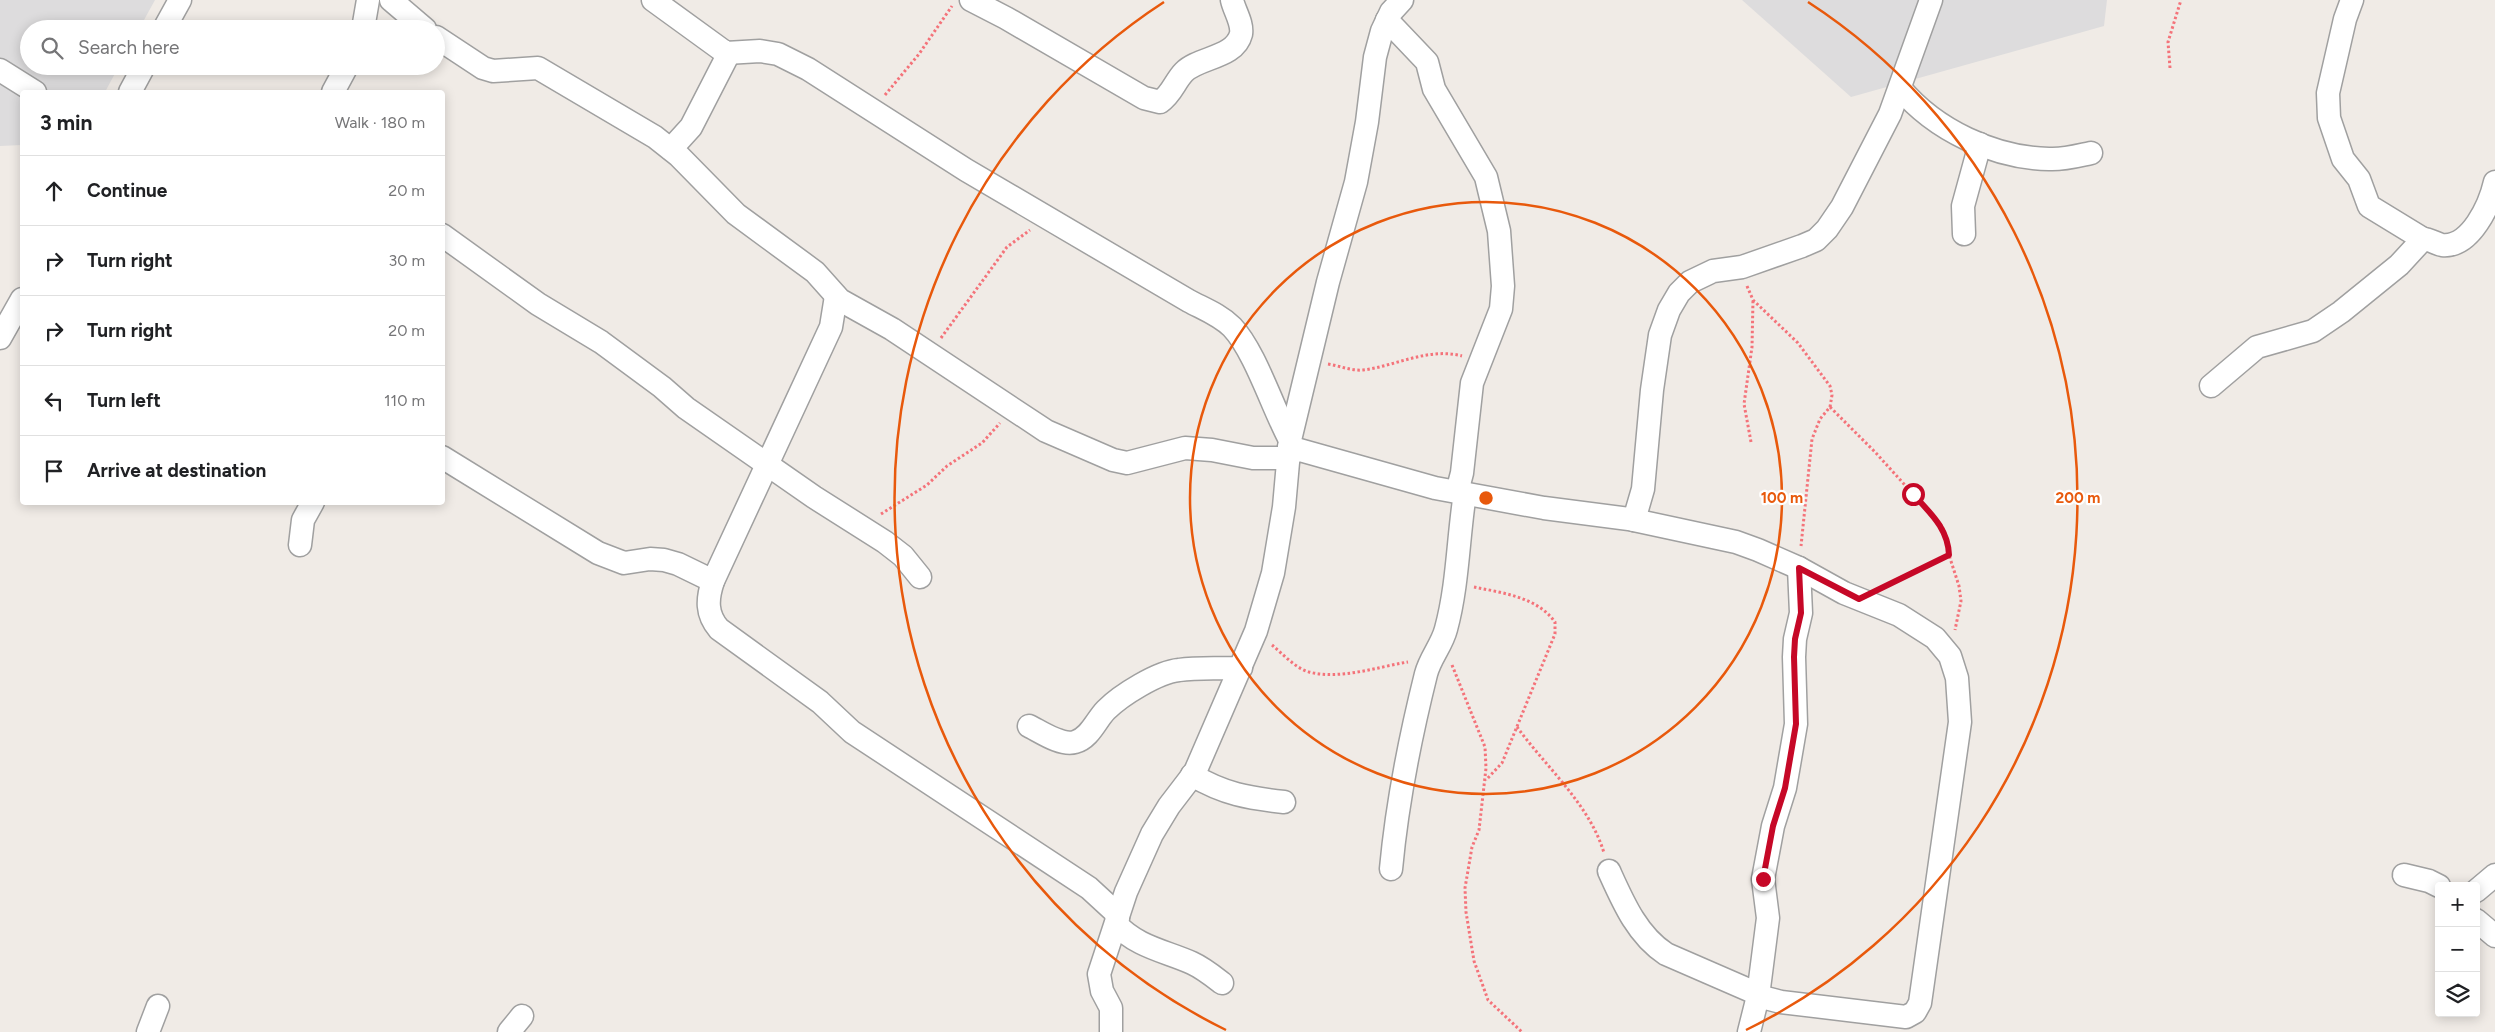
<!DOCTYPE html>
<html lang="en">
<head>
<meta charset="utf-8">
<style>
	:root { --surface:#fff; --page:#f6f6f6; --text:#202124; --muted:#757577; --line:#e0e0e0 }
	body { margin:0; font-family:Figtree,sans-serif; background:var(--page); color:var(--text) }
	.controls { position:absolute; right:15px; bottom:15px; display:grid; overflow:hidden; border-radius:5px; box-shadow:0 2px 12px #0003 }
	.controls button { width:45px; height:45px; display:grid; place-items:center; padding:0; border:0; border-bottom:1px solid var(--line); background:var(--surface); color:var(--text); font:25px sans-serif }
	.stop { position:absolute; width:15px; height:15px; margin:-11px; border:4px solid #c60827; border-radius:50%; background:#fff }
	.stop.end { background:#c60827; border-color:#fff; box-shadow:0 1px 5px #0008 }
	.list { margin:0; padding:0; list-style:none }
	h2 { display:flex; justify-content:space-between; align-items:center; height:65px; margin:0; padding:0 20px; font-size:21px }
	h2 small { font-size:16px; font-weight:400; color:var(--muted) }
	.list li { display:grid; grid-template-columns:32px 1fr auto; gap:15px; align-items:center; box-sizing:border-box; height:70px; padding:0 20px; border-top:1px solid var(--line) }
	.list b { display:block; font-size:19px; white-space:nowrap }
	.list em { font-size:16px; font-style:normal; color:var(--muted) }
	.icon { flex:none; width:28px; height:28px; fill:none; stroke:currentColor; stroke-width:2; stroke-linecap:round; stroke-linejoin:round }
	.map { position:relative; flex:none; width:2495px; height:1032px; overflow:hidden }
	.search { position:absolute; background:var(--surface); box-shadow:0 2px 12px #0003; left:20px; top:20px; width:425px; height:55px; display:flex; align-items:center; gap:12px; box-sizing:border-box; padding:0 18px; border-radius:28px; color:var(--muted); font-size:19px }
	.panel { position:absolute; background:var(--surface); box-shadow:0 2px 12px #0003; left:20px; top:90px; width:425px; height:415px; border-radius:5px }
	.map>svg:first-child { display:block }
	.residential { fill:#dddcdd }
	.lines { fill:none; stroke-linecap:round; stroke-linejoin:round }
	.street-casing { stroke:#a0a0a0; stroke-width:25 }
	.path { stroke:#f4737a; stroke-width:3; stroke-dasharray:2.5 2.5; stroke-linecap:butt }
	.street { stroke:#fff; stroke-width:22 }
	.route { stroke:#c60827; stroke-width:6 }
	.ring { fill:none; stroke:#e8590c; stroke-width:2.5 }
	.centre { fill:#e8590c; stroke:#fff; stroke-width:2.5 }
	.ring-label { font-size:15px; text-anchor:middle; font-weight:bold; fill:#e8590c; stroke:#fff; stroke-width:4.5; stroke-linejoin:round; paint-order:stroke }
</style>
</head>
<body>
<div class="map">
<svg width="2495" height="1032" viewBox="0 0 2495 1032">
	<rect width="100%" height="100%" fill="#f0ebe6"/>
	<g class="residential">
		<polygon points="0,0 155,0 139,29 29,29 29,66 119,66 105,92 22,92 22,145 0,146"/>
		<polygon points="1742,0 2107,0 2104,26 1851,97"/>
	</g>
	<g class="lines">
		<defs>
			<g id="street">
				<polyline points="391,0 425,29"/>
				<path d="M653,0L726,53L760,51L778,54L808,69L966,170L1189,301C1204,309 1220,315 1232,327C1255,351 1273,409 1290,440"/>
				<path d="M971,0L1006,18L1144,98L1160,102C1172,94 1175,81 1184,72C1199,57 1235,58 1241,34C1243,23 1234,10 1232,0"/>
				<polyline points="2352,0 2345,19 2328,93 2329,118 2343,159 2359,179 2369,206 2423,239"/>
				<polyline points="1387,20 1427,62 1434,89 1486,177 1499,231 1503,286 1501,309 1472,383 1462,473 1457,492"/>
				<polyline points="164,29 180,0"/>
				<polyline points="363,29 368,0"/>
				<polyline points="436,37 483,68 493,71 538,68 655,137 679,156 736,214 815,272 840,300 892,329 1046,431 1113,460 1127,463 1185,448 1212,450 1253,458 1289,458"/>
				<polyline points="0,70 35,92"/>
				<path d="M1900,88C1935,130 1994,158 2049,159C2063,160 2077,156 2091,153"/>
				<polyline points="130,92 144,66"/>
				<polyline points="333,92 347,66"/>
				<polyline points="671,149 691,127 729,53"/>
				<polyline points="1964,234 1963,206 1980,144"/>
				<polyline points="442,235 538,304 601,342 662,387 686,408 814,497 885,542 903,556 920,577"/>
				<path d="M836,296L831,327L713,581C707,599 706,614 719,629L820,702L852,732L1089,888L1114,911L1118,918"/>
				<polyline points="0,338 22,299"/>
				<path d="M2211,386L2257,347L2313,331L2341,312L2399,265L2423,239C2430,239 2436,244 2442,245C2471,248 2490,204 2495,182"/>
				<polyline points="1289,447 1435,488 1544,508 1629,519 1736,542 1758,550 1799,568 1844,593 1899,615 1935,638 1950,656 1957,678 1960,722 1920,1003 1915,1012 1906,1017 1781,1002 1758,996"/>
				<polyline points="442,457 598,553 624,563 650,559 664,560 678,564 713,581"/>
				<polyline points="1634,520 1643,489 1652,390 1660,335 1669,310 1679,293 1690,282 1713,271 1742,267 1802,246 1816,240 1827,229 1842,207 1890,114 1931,0"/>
				<polyline points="300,545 303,520 313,502"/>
				<path d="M1029,726C1041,732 1061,746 1075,742C1090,738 1096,720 1106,710C1121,695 1158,672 1179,670C1199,667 1220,669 1241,668"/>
				<path d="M1192,775C1224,794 1248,798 1284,802"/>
				<path d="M1391,869C1397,804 1410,738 1426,674C1430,658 1442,645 1446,629C1458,585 1458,538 1465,493"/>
				<path d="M1609,871C1623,902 1637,935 1666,954L1758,994"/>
				<polyline points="2404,875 2429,881 2439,886"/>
				<polyline points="2476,891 2495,875"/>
				<polyline points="2476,920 2495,936"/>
				<path d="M1116,924C1137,947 1165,951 1192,963C1203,968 1213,976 1222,983"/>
				<polyline points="1111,1031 1111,1008 1102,991 1099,974 1126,892 1152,834 1169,806 1195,772 1256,631 1273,573 1284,507 1290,440 1328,282 1356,182 1367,122 1375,57 1382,31 1391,12 1402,0"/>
				<polyline points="148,1032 158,1006"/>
				<polyline points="509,1032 522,1016"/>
				<polyline points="1749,1032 1758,996 1768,918 1763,879 1773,826 1785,788 1796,724 1794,657 1795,639 1801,613 1799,568"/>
			</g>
		</defs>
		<use href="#street" class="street-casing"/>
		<g class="path">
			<polyline points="2170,68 2168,42 2181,0"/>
			<polyline points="885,95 919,54 952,6"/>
			<polyline points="1747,286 1753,300 1798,343 1830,386 1832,395 1830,407 1820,419 1812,439 1801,546"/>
			<polyline points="941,338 1007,247 1030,230"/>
			<path d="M1328,364C1340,366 1351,371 1363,370C1396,366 1428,347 1462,356"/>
			<polyline points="1830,407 1875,452 1942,526 1948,541 1949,555 1959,586 1961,601 1955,630"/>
			<polyline points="1751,442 1744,404 1752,347 1753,300"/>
			<polyline points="881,514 927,485 947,466 982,443 1000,423"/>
			<path d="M1474,587C1503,593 1537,597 1555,622V634L1502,763L1486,780"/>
			<polyline points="1882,587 1949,555"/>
			<path d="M1272,645C1283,654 1295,668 1309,672C1340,680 1377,667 1408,662"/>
			<polyline points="1452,665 1485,747 1486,768 1479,830 1472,847 1465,888 1466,912 1474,961 1488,1000 1522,1032"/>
			<path d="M1517,727C1546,767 1590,805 1604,853"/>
		</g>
		<use href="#street" class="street"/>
	</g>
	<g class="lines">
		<path class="route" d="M1763,879L1773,826L1785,788L1796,724L1794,657L1795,639L1801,613L1799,568L1859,599L1949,555C1948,528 1930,513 1913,494"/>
	</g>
	<g class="ring">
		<circle cx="1486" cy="498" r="296"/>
		<path d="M1226 1030A592 592 0 0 1 1164 2M1808 2A592 592 0 0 1 1746 1030"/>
	</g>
	<circle cx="1486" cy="498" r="8" class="centre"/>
	<g class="ring-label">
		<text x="1782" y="503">100 m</text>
		<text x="2078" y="503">200 m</text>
	</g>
</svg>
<div class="controls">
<button>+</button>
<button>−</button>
<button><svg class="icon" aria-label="layers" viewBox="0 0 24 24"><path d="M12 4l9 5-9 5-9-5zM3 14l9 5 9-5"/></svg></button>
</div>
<div class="stop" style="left:1913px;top:494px"></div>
<div class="stop end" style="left:1763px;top:879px"></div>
<div class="search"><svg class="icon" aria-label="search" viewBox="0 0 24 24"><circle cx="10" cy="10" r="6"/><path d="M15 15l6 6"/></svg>Search here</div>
<section class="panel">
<h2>3 min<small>Walk · 180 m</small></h2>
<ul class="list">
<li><svg class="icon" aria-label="ahead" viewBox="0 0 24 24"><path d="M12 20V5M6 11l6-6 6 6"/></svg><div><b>Continue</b></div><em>20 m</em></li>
<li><svg class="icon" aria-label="right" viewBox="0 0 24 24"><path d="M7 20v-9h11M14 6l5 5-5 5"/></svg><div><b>Turn right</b></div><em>30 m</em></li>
<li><svg class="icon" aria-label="right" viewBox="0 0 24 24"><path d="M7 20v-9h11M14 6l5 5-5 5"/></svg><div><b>Turn right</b></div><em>20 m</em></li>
<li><svg class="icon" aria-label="left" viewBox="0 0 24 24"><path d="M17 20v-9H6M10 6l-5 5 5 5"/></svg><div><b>Turn left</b></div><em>110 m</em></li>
<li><svg class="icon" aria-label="arrive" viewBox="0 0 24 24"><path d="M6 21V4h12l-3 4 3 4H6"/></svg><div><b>Arrive at destination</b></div></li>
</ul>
</section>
</div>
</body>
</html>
